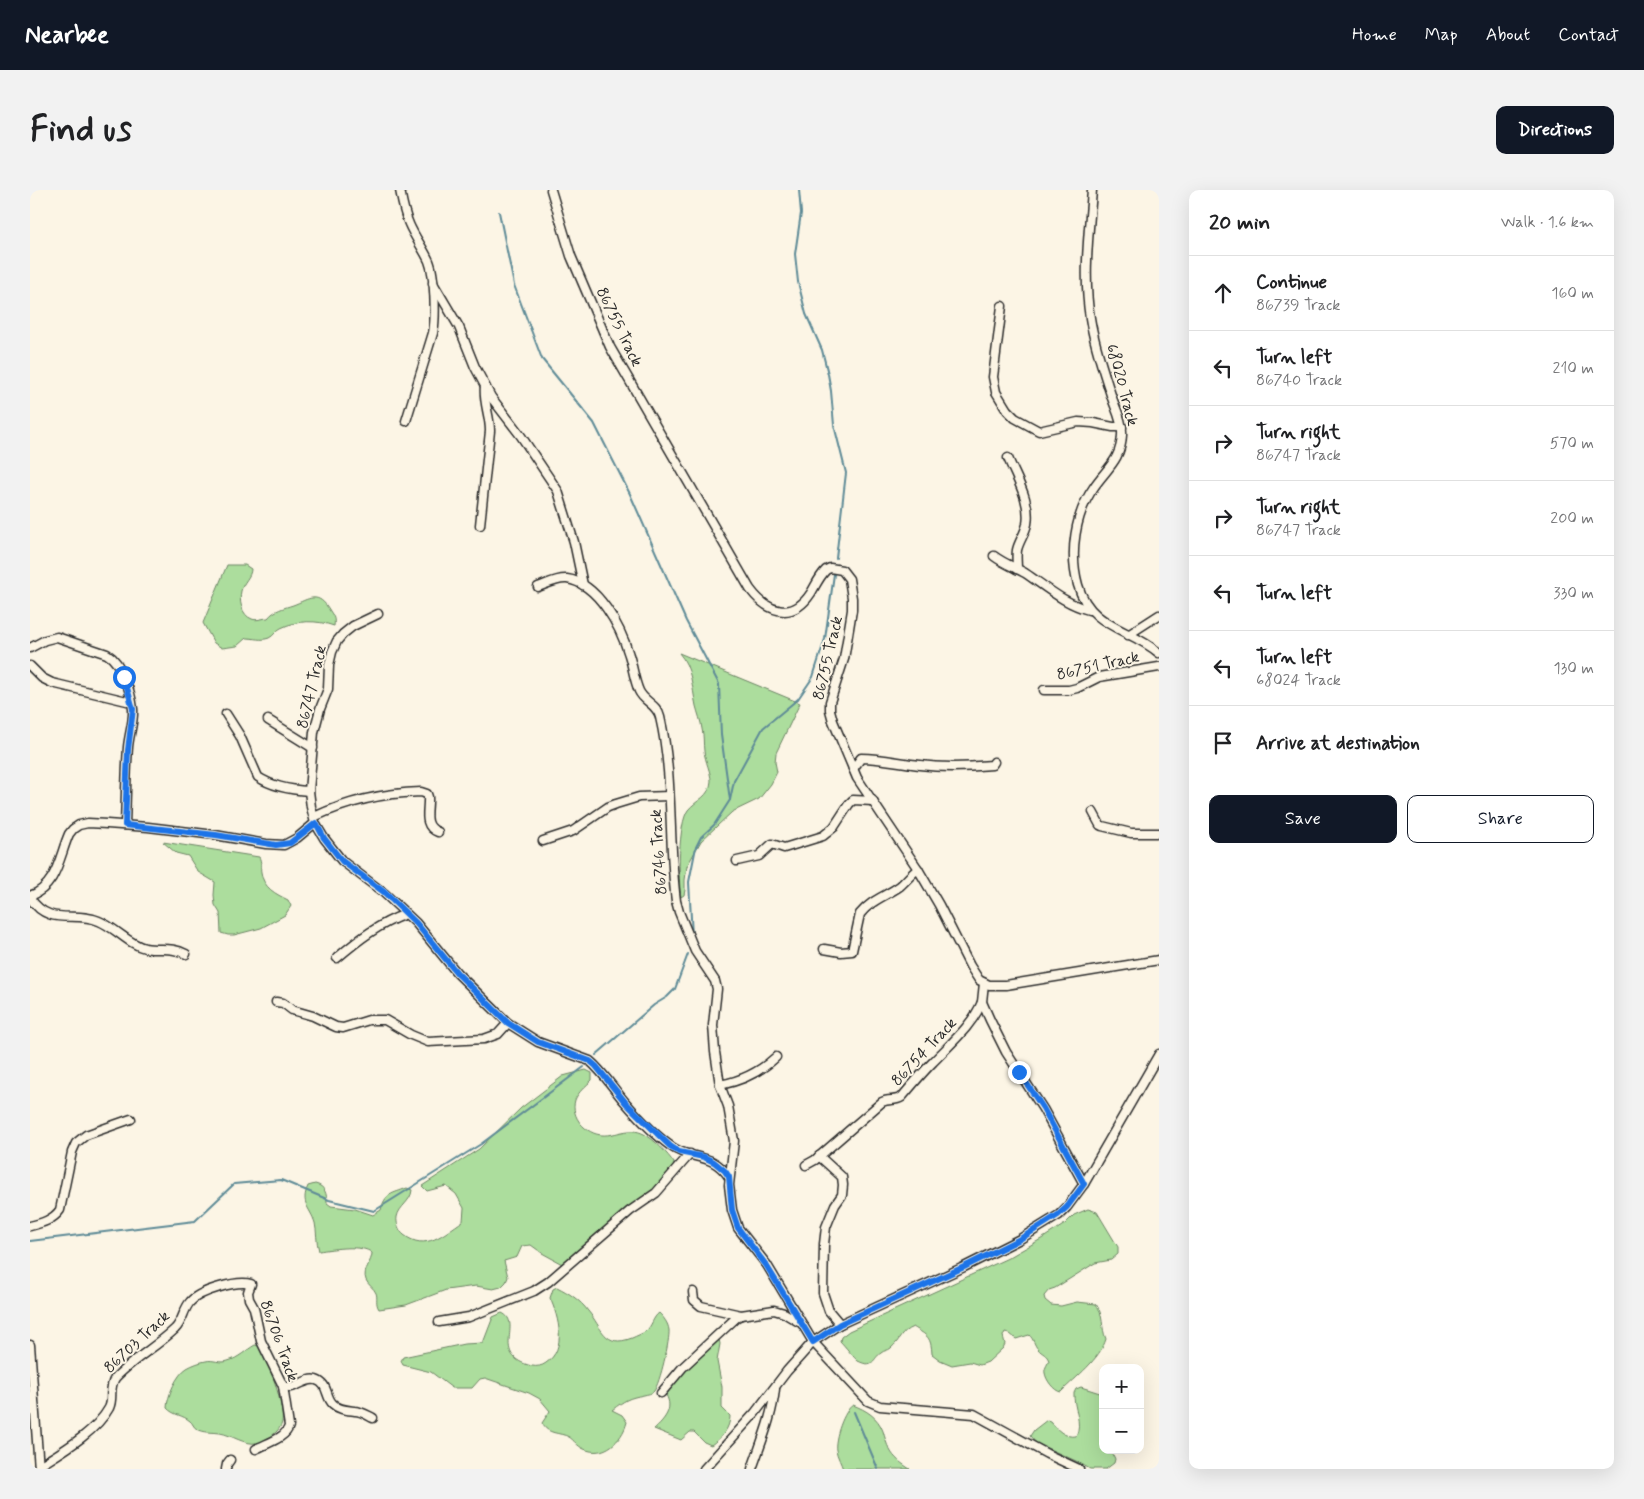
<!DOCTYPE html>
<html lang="en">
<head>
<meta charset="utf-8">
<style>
	:root { --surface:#fff; --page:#f2f2f2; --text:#202124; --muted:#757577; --line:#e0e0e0; --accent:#111827 }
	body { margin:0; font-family:Mynerve,sans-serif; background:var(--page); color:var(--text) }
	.controls { position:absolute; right:15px; bottom:15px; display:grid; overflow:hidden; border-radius:10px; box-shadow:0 5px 20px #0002 }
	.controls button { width:45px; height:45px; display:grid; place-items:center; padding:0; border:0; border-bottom:1px solid var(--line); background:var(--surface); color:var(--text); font:25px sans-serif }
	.stop { position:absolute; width:15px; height:15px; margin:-11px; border:4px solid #1a73e8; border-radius:50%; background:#fff }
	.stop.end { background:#1a73e8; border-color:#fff; box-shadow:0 1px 5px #0008 }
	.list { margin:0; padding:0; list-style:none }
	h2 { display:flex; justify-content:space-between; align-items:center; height:65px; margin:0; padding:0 20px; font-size:21px }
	h2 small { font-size:16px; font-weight:400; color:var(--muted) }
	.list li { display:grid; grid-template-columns:32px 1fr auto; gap:15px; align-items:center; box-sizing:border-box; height:75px; padding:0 20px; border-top:1px solid var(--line) }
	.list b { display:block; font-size:19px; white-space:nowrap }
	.list p { margin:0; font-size:16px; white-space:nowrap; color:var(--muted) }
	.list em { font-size:16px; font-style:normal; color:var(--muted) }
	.actions { display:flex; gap:10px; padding:15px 20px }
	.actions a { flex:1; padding:11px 0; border:1px solid var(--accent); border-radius:10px; text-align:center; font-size:18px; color:var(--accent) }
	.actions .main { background:var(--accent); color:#fff }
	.icon { flex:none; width:28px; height:28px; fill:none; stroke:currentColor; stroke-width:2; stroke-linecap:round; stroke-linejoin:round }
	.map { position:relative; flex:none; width:1129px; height:1279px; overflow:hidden; border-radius:10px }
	header { display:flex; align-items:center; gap:30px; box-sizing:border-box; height:70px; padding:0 25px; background:var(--accent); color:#fff }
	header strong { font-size:24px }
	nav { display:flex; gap:28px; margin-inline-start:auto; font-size:18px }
	.intro { display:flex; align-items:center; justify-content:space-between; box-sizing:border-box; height:120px; padding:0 30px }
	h1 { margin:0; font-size:35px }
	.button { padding:12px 22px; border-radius:10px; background:var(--accent); color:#fff; font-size:18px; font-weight:700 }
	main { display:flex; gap:30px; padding:0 30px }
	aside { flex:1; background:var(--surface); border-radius:10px; box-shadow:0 5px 20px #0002 }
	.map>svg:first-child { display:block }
	.green { fill:#acdd9d; stroke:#6c8464 }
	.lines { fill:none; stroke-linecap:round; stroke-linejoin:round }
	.stream { stroke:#5e8b97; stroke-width:2 }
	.minor-casing { stroke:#2b2b2b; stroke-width:11 }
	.minor { stroke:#fcf5e5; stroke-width:8 }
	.route { stroke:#1a73e8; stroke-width:6 }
	.labels { text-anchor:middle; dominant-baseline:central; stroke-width:4; stroke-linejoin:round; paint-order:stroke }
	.street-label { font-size:16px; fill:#2b2b2b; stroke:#fcf5e5 }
</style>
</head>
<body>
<header>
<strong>Nearbee</strong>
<nav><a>Home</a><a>Map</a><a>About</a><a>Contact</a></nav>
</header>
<div class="intro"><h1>Find us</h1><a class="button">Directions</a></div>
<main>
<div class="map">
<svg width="1129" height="1279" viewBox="0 0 1129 1279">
	<rect width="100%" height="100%" fill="#fcf5e5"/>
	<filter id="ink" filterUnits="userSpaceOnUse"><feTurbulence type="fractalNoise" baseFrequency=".02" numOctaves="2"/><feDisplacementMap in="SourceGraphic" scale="10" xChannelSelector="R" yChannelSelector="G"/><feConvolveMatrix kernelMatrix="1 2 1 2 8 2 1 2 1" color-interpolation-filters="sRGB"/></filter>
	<g filter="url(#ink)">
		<g class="green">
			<path d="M197,375H215L221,379C221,387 213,392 211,401C209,410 211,425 222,429C227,431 233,428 238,428C244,420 254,418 263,415C279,409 288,400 300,421C304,427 305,429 304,436C287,430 267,430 251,438C246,440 244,446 239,448C231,451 224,448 216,448L207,456L192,458L184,453L173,433Z"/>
			<path d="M649,463L770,513L746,563L745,572L747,582L741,594L729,609L702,622L671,651L657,676L655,690V700L654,705L651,707C648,690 648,634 658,620C666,610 680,607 681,591C681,582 675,571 674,561C673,554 674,546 672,539C671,531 668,524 666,516C662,497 662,478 649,463Z"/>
			<path d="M133,652L229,667C232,672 230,677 231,682C233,698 246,704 258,710L261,716L255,725L231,738L204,745H198L191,743L190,723L185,715L184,705L185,692L168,682L158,666L146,663Z"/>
			<path d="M556,880L562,883V890C556,896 548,902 545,910C540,927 556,944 572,945C587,946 598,936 614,944C624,949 638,964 644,973C641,992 604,1013 589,1026C571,1040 554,1057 536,1072L532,1074L512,1063L501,1055L492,1056L487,1067L474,1071L478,1087L476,1092L471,1097L463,1099L446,1096L416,1100L376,1115L349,1119C345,1113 348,1108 346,1103C344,1098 338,1095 336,1090C332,1080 342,1072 342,1063C333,1054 302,1059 289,1061C286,1051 287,1042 285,1033C280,1017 270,1014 278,996L285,994C295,996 297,1004 297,1013L301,1016L325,1019L343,1025L351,1020C355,1003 362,1004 377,998L382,1000C381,1012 369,1016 367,1027C366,1033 369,1041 374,1045C396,1062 413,1044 433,1031L434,1018L426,1004L416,996L397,1001L392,996L449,959L491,918L533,886Z"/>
			<path d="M1058,1019L1067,1022L1088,1057V1064L1081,1070L1065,1073L1025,1098L1019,1100L1014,1106L1015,1110L1021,1115L1031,1116L1047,1112L1066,1114C1074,1125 1071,1138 1076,1149C1070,1169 1046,1187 1031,1202C1024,1201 1016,1190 1015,1183C1014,1179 1017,1175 1019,1171C1017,1164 1012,1164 1008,1159C1004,1155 1004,1149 999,1145L986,1149L979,1143L975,1142L973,1146L975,1154L973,1158L958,1172L950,1175L940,1172L922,1175L910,1170L902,1164C901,1147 898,1146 883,1137C870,1142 871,1150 861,1158C858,1161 854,1160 851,1163C843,1168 844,1179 828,1171C824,1168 815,1156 810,1151L811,1147L819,1141L978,1068L1013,1048L1035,1034L1044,1025Z"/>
			<path d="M527,1097C539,1103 550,1110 558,1121C572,1137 574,1159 602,1148C606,1146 612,1144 616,1141C622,1136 623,1127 629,1123C634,1128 638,1133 639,1140C640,1150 630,1193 624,1201C622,1204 617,1204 614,1205C598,1208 595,1210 582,1220L592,1225L597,1232C592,1251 574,1268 554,1259C547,1256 544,1250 539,1247C530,1242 517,1245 512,1233L520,1221L510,1209L499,1203L455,1188L450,1189L442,1198H422L401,1182L373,1175L371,1171L373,1167L434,1154L453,1153L463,1127L472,1123C494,1133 459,1166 502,1176C507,1177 512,1176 516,1173C537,1159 529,1128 520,1108L523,1099Z"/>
			<path d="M687,1149H689L690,1154L687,1171L692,1197V1218L700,1226C700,1239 691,1248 681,1255L674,1252L664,1242H660L651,1250L624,1239C634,1230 644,1219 636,1205L655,1180Z"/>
			<path d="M225,1155L229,1156C238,1169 255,1217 252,1232C251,1241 235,1252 227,1253C214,1255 202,1245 190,1243C182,1242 174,1243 167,1239C163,1237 163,1233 160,1231C153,1225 143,1225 137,1218C137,1206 147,1184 157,1178C162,1175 170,1172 176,1171C183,1169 190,1174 198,1171C209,1168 216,1160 225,1155Z"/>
			<path d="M1051,1197L1073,1204V1260H1081L1085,1269L1084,1273L1076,1279H1060L1046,1271L1006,1253L1000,1246L1004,1240L1017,1230L1020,1231C1027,1239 1034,1248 1046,1246C1053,1233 1043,1217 1044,1203L1046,1199Z"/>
			<path d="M823,1215C836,1220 848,1227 853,1241C855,1247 856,1254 860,1260C864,1268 872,1274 880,1279H813C811,1273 807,1266 806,1260C804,1249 814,1220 823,1215Z"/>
		</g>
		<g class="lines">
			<g class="stream">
				<polyline points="769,0 771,23 765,64 768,92 776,124 792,160 798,184 801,201 804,235 816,283 806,368"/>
				<polyline points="469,22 484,95 512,169 564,233 600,304 656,431 689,494 691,545 700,610"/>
				<polyline points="662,746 659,692 666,657 671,647 684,635 700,610 704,591 733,538 768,509 783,487 795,449 804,384"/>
				<polyline points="566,865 624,815 637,807 645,799 658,764"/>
				<polyline points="0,1051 165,1031 204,994 251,990 299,1010 344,1021 451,954 554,877"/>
				<polyline points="824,1222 848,1279"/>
			</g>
			<defs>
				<g id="minor">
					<path d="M370,0C372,11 374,23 379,34C384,46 393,58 399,71C405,86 406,127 403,143L376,231"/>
					<path d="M521,0L541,66L580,157L720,399C737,422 762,432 781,403C786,395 789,387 796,380L800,378L812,380L819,389L822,408V420L814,469L800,512V520L803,531L827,588L888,679L909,715L940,776L949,790L959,795H976L1129,770"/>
					<path d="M1062,0C1059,43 1053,85 1060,128C1064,154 1073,180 1081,205C1085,218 1093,231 1092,245C1091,270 1077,278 1064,297C1045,324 1039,363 1048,395C1060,438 1100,438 1129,463"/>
					<polyline points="403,93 429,137 445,177 461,207 491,246 528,301 544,352 553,395"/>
					<polyline points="972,116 963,187 966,202 977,220 985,228 1009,241 1048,232 1063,233 1083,237 1092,237"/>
					<path d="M978,268C987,290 1001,311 997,334C995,344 989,351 987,360C986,366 987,373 987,379"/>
					<path d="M450,335L460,241C460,225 453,212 455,196"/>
					<path d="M964,366C973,373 984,377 995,383C1016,397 1035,414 1059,420"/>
					<path d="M508,397C517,394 527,388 537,389C568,393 591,438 599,465C603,477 604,490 609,501C614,512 627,514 630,527C644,587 638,650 646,711L649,722L665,761L685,791L687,799L683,835L685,862L690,895L698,916L704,951L699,995L702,1020L708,1038L737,1075L783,1152L838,1211L850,1216L944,1224L1017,1264L1049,1279"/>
					<path d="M348,424L323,436L313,444L307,451L302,462L299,475L298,499L290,519L284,542L279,601L281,617L285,633L294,648L312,671L354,703L386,733L427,783L478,833L508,852L560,871C573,882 583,898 595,912C608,927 626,946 642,957C662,971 681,961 699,987"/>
					<polyline points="1098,445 1129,425"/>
					<path d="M0,458L15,450L27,447L77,464C92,473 101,502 103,519C104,531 99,545 98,557C96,583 96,609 95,635"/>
					<polyline points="0,476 12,488 22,493 101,512"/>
					<polyline points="1014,500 1039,500 1047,498 1069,487 1129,477"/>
					<path d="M196,524L210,546L228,587C243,597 262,600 279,601"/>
					<polyline points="238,530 283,558"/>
					<path d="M823,579L831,568C852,568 870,573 890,575C913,578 939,577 962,575L964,572"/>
					<polyline points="1063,622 1070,635 1072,636 1101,643 1129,643"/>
					<path d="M284,627C318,611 354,603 391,602L397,604L398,607C399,620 392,636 408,642"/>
					<polyline points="513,651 543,641 578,617 586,614 609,607 639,606"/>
					<polyline points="707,671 729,666 742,654 754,658 793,646 804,637 819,614 823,610 843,611"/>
					<path d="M0,706C27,696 29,667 39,644L43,639L49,635L58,633L77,634L118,637L185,645L236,654L254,655L267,648L285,633"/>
					<path d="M0,708C20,738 44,720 69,731C86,738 98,754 115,758C130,761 141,756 156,764"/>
					<path d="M794,759L811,762L822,761L830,724C841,710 856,706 870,696C876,691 881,684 888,679"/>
					<path d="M307,768C328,750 350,733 376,724"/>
					<polyline points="954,793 952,812 960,830 976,862 1013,919 1054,994"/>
					<polyline points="246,812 253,813 262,820 283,826 306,837 313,838 339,830 355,830 381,845 398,852 454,849 468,844 478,833"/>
					<path d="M690,895C711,891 730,882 746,867"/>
					<polyline points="789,966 812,987 813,995 812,1005 805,1015 796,1037 794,1054 793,1103 799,1121 810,1134"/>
					<path d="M776,975L785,970L852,912C859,908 865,912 872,907C882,895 892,883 903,872C921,853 942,836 952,812"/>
					<path d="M0,1036C12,1033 23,1030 30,1020L42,962L46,953L56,945L101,929"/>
					<polyline points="663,1102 664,1110 671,1116 711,1125"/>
					<polyline points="409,1132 439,1127 504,1101 518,1092 600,1021 626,1003 660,964"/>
					<polyline points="0,1155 9,1279"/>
					<path d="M253,1196C267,1201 274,1187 286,1190C299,1194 295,1207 303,1214C309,1220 317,1220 325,1221C331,1221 337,1225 343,1228"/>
					<polyline points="631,1203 653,1177 707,1127 711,1125 744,1120 754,1123 769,1132"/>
					<path d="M9,1276C31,1262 66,1242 79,1218C84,1208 78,1199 85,1188C103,1169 126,1157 145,1139C153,1131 153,1120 160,1112C169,1101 207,1090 221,1094L218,1102L219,1109L224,1118L231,1151L253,1196L259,1236C256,1248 237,1253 226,1259"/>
					<polyline points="196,1279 197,1274 200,1270"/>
					<polyline points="674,1279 725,1223 757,1181 783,1152 810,1134 934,1077 990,1049 1029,1025 1037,1017 1054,994 1129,864"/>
					<path d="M722,1279C731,1252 742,1228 745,1199"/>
				</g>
			</defs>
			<use href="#minor" class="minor-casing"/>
			<use href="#minor" class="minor"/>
		</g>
	</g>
	<g class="lines" filter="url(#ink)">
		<polyline class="route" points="94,487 103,519 98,560 95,635 186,645 246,655 260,653 286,633 294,648 312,671 354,702 386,733 427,783 478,833 508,852 560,871 566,876 596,913 640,956 649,962 674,967 684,972 695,981 699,987 702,1020 708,1038 736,1075 783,1152 810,1134 934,1077 990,1049 1028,1025 1037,1017 1054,994 1013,918 989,882"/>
	</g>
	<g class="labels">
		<g class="street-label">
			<text transform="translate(589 137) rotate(64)">86755 Track</text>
			<text transform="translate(1092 195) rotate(75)">68020 Track</text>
			<text transform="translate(798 468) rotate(-77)">86755 Track</text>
			<text transform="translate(1068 476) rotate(-13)">86751 Track</text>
			<text transform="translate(282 497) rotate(-77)">86747 Track</text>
			<text transform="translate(629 662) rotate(-94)">86746 Track</text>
			<text transform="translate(894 862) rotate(-47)">86754 Track</text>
			<text transform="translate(249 1151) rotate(70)">86706 Track</text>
			<text transform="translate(107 1152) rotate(-43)">86703 Track</text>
		</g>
	</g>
</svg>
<div class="controls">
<button>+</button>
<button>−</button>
</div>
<div class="stop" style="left:94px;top:487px"></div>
<div class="stop end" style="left:989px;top:882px"></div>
</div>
<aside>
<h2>20 min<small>Walk · 1.6 km</small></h2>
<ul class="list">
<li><svg class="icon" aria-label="ahead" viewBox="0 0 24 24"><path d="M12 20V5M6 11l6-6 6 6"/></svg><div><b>Continue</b><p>86739 Track</p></div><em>160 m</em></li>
<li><svg class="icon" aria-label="left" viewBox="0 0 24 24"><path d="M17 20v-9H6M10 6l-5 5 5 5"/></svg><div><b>Turn left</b><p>86740 Track</p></div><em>210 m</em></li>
<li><svg class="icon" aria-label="right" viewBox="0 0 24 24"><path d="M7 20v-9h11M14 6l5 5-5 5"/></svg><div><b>Turn right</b><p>86747 Track</p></div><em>570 m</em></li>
<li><svg class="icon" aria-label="right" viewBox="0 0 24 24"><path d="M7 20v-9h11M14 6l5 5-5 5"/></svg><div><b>Turn right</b><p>86747 Track</p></div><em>200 m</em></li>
<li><svg class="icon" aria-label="left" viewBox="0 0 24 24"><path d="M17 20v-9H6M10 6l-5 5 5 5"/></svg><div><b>Turn left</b></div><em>330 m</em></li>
<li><svg class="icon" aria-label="left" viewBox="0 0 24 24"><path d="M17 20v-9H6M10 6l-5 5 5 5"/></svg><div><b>Turn left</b><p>68024 Track</p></div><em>130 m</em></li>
<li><svg class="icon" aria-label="arrive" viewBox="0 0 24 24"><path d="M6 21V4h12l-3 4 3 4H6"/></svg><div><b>Arrive at destination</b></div></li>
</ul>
<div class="actions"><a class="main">Save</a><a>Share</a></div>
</aside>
</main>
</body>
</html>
